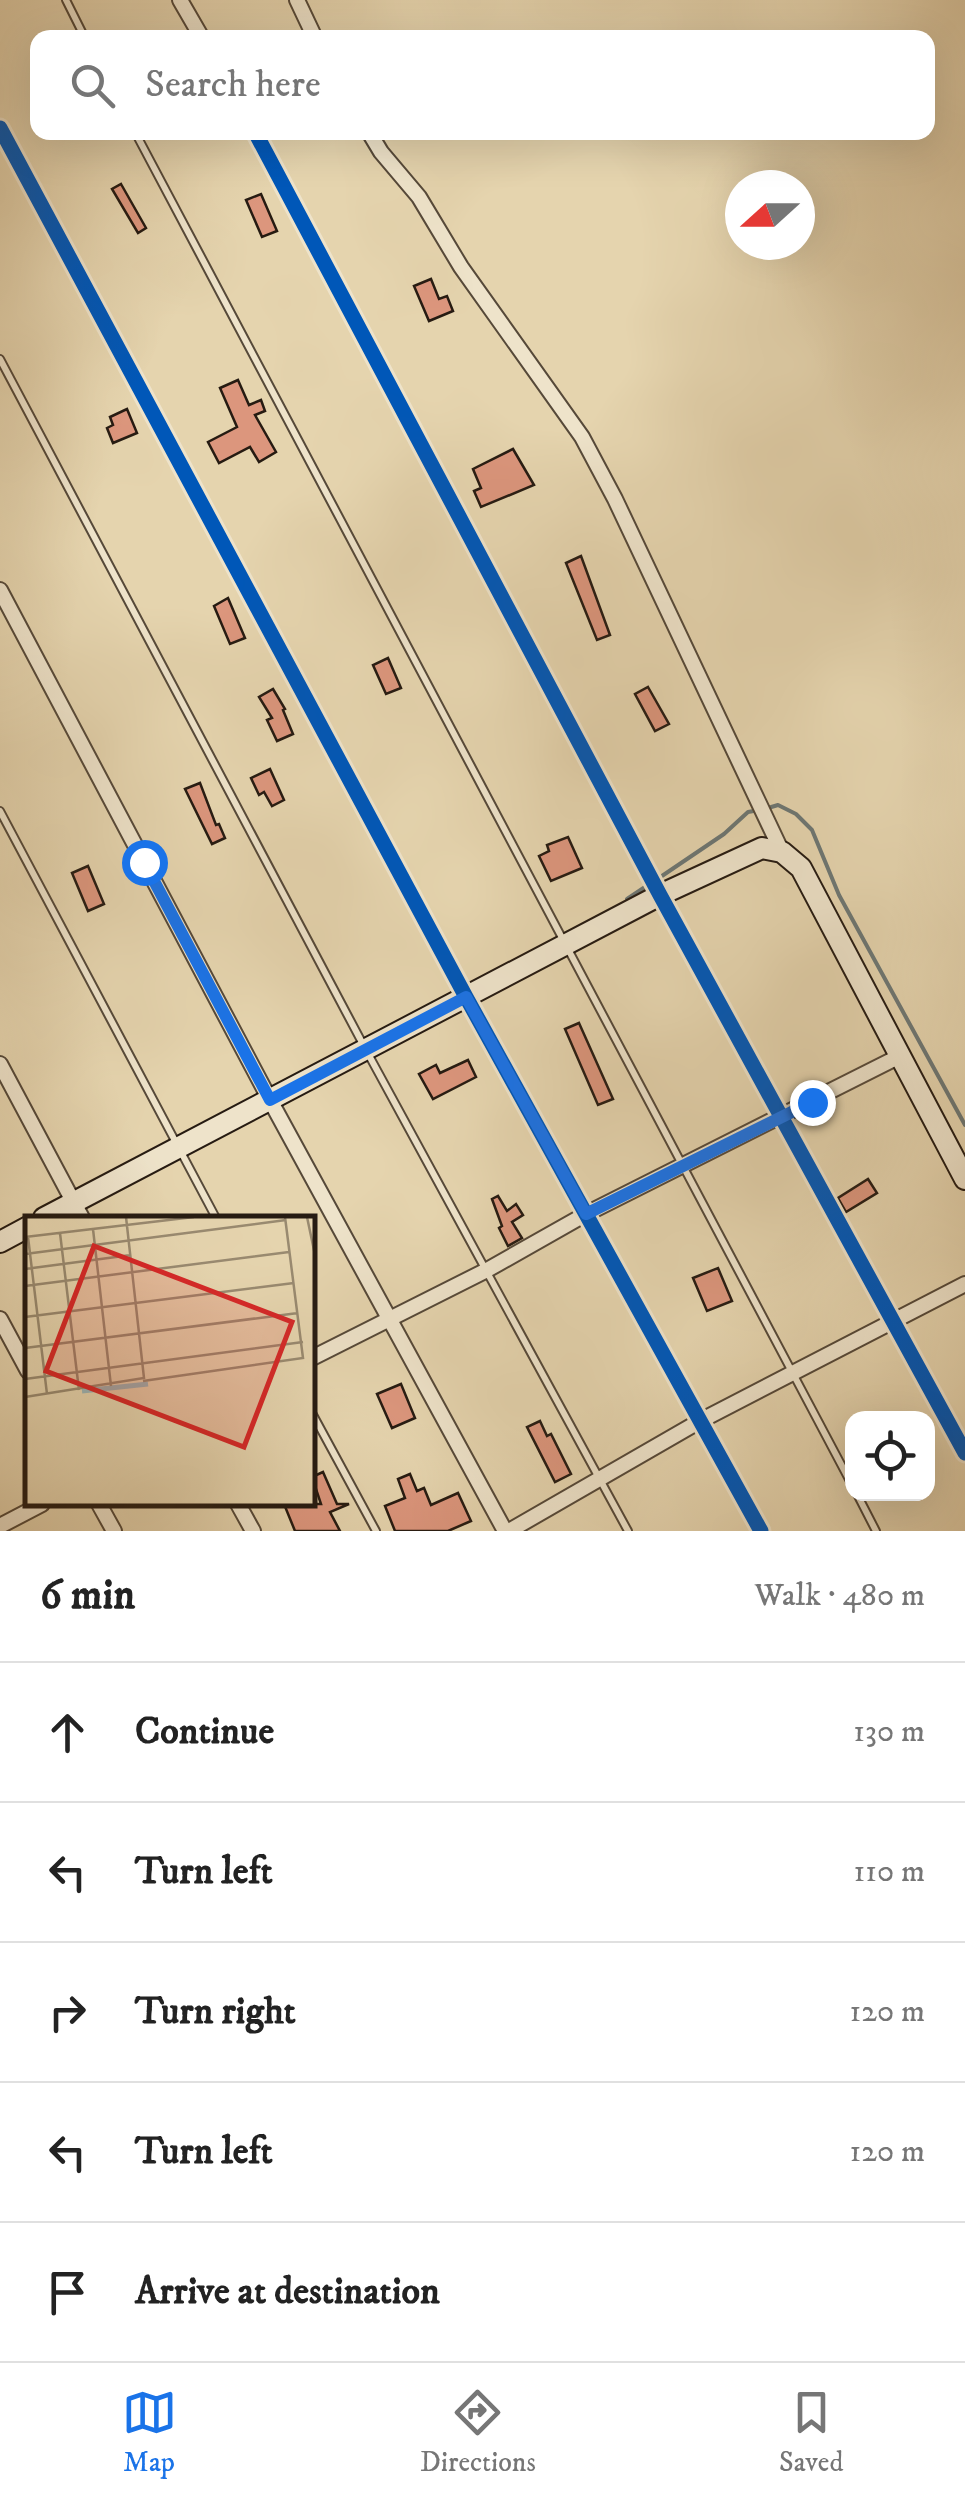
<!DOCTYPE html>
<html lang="en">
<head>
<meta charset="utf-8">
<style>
	:root { --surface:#fff; --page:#f2f2f2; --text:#222; --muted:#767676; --line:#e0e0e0; --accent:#1a73e8 }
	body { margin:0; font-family:"IM FELL DW Pica",serif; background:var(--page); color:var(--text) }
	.controls { position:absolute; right:30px; bottom:30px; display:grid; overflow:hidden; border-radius:20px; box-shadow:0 10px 40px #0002 }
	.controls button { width:90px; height:90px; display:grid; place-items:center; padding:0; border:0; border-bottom:2px solid var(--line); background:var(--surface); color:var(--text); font:50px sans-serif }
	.compass { position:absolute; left:725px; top:170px; width:90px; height:90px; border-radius:50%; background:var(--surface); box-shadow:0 10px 40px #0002; rotate:249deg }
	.stop { position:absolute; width:30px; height:30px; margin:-22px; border:8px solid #1a73e8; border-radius:50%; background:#fff }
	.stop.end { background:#1a73e8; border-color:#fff; box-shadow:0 2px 10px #0008 }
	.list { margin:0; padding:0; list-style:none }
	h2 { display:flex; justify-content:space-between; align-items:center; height:130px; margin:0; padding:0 40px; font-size:42px }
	h2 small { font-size:32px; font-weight:400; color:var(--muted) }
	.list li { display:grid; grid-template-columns:65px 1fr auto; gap:30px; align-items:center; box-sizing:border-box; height:140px; padding:0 40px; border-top:2px solid var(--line) }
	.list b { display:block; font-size:38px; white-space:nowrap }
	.list em { font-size:32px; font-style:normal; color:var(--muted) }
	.icon { flex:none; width:55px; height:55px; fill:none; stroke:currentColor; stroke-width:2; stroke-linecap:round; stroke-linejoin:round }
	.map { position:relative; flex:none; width:965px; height:1531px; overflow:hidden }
	.search { position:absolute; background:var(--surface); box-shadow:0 10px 40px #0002; left:30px; right:30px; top:30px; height:110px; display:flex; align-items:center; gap:25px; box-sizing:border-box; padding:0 35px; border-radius:20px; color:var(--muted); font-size:38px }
	.sheet { height:830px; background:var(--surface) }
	nav { display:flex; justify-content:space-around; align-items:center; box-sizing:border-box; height:140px; border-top:2px solid var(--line); background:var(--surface); font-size:28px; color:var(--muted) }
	nav a { display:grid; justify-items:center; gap:5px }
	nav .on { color:var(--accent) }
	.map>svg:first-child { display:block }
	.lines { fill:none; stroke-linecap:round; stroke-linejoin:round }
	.stream { stroke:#6d7774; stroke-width:4 }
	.building { fill:#dc967d; stroke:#261b12; stroke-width:2.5 }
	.lane-casing { stroke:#564939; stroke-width:10 }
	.street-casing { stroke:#564939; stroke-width:18 }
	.secondary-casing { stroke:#261b12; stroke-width:24 }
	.lane { stroke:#eee3ca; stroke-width:6 }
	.street { stroke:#eee3ca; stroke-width:14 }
	.secondary { stroke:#eee3ca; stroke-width:20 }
	.cycleway-casing { stroke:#eee3ca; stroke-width:21 }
	.cycleway { stroke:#0057b8; stroke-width:15 }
	.route { stroke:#1a73e8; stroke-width:12 }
	.inset-river { fill:none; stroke:#9cb5b6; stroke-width:5 }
	.inset-road { fill:none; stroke:#998a70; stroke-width:2.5 }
	.view { fill:#d62828; fill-opacity:0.15; stroke:#d62828; stroke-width:5 }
	.inset-edge { fill:none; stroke:#261b12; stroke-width:5 }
</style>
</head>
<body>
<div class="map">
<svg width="965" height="1531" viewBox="0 0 965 1531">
	<rect width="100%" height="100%" fill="#e5d4ae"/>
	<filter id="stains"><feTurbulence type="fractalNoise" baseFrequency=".002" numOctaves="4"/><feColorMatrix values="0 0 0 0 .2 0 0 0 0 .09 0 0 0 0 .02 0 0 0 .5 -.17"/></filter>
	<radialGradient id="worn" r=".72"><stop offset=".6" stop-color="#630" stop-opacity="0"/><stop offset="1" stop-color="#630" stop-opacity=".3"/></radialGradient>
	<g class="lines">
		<g class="stream">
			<polyline points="768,808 778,805 796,814 812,830 839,895 965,1125"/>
			<polyline points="656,880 724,834 748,812 759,810"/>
			<polyline points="627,899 648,885"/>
		</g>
	</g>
	<g class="building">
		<polygon points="121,184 146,228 138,233 112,189"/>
		<polygon points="261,194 277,231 262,237 246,200"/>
		<polygon points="431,279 439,299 447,296 453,311 429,321 414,286"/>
		<polygon points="238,380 249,405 261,400 265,411 255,415 276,452 259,462 250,447 219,463 208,442 237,427 220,388"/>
		<polygon points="127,409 137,433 113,443 107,428 113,425 110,417"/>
		<polygon points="513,449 534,485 481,507 474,491 481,488 473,469"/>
		<polygon points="581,556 610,635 597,640 566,563"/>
		<polygon points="228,598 245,638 230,644 214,606"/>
		<polygon points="388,658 401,688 386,694 373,665"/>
		<polygon points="648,687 669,724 655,731 635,694"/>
		<polygon points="273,689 285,709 283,710 293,734 277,741 267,720 272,718 259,697"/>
		<polygon points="270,769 284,800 272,806 264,792 259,795 251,778"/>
		<polygon points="200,783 216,825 219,824 225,838 212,844 185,789"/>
		<polygon points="568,837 582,868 551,881 539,856 549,851 547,845"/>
		<polygon points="88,866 104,904 88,911 72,873"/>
		<polygon points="579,1023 613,1099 598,1105 565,1029"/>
		<polygon points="468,1060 476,1077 433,1099 419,1074 436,1065 440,1073"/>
		<polygon points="868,1179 877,1193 846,1212 838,1198"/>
		<polygon points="498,1196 507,1211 516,1204 523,1215 512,1222 522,1238 508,1246 499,1228 502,1226 492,1199"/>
		<polygon points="718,1268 732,1301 707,1311 693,1278"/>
		<polygon points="401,1384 415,1418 392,1428 377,1394"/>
		<polygon points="540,1421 547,1436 551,1434 571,1474 555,1482 527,1427"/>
		<polygon points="323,1472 337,1504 349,1504 330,1512 340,1531 295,1531 284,1504 321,1504 312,1477"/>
		<polygon points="410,1474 417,1491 424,1488 431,1505 458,1493 471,1521 448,1531 395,1531 385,1506 405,1498 398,1479"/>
	</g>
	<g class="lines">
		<defs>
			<g id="lane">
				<polyline points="66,0 85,38"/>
				<polyline points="135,132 852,1485"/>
				<polyline points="0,359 366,1050 628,1531"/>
				<polyline points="0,811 216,1218"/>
				<polyline points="312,1413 376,1531"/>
				<polyline points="857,1494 876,1531"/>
			</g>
			<g id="street">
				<polyline points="180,0 202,38"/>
				<polyline points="297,0 315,38"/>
				<polyline points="0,128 466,997 761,1531"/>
				<polyline points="255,132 660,895 965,1453"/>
				<polyline points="369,132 381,152 419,197 461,267 582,437 615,499 782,852"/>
				<polyline points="0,590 270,1100 505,1531"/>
				<polyline points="0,1064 82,1218"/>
				<polyline points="0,1319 28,1371"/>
				<polyline points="312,1358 487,1270 586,1214 900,1056"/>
				<polyline points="99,1504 114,1531"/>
				<polyline points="238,1504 253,1531"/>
				<polyline points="0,1526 42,1504"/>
				<polyline points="509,1531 700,1421 965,1284"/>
			</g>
			<g id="secondary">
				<polyline points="44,1218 660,895 762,848 782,852 801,868 965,1179"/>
				<polyline points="0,1242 28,1227"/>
			</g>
		</defs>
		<use href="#lane" class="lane-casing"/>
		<use href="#street" class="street-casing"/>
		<use href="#secondary" class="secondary-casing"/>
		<use href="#lane" class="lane"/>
		<use href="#street" class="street"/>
		<use href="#secondary" class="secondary"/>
		<defs>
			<g id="cycleway">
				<polyline points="0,128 466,997 761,1531"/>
				<polyline points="255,132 660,895 965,1453"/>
			</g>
		</defs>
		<use href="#cycleway" class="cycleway-casing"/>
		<use href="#cycleway" class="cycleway"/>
	</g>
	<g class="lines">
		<polyline class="route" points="144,862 270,1100 466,997 586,1214 812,1102"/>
	</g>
	<g transform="translate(25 1216)">
		<rect width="290" height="290" fill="#e5d4ae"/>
		<path class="inset-river" d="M57,175L123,168"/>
		<path class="inset-road" d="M282,1L290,39M68,13L86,170M35,17L54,174M0,21L169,1M3,21L22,178M0,38L261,4M0,53L106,39M0,70L264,36M0,101L269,67M0,132L273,97M0,163L278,126M118,165L278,142L260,1M0,181L119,162L101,1"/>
		<path class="view" d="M69,30L267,106L219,231L21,155Z"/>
		<rect width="290" height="290" class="inset-edge"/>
	</g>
	<rect width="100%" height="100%" filter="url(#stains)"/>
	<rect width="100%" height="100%" fill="url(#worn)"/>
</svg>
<div class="controls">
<button><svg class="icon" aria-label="locate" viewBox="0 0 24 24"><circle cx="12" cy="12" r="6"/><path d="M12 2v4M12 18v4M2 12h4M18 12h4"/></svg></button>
</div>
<svg class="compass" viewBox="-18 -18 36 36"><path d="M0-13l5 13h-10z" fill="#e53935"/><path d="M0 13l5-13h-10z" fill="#767676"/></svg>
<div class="stop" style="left:144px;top:862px"></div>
<div class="stop end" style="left:812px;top:1102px"></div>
<div class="search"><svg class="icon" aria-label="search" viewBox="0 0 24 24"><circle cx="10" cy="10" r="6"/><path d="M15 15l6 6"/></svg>Search here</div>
</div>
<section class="sheet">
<h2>6 min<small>Walk · 480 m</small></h2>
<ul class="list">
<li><svg class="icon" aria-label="ahead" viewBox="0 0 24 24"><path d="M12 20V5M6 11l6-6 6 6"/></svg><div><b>Continue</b></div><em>130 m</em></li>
<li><svg class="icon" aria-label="left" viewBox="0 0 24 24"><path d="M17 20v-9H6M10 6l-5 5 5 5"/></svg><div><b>Turn left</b></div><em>110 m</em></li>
<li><svg class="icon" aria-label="right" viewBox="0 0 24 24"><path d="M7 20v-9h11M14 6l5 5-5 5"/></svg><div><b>Turn right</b></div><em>120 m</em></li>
<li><svg class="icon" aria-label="left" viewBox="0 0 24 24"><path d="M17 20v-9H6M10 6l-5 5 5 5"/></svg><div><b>Turn left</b></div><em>120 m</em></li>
<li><svg class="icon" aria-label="arrive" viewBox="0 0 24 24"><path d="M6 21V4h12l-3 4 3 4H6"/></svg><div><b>Arrive at destination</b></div></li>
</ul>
</section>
<nav>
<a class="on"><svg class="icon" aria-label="map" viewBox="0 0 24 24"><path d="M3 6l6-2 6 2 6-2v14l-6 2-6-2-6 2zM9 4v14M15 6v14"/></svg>Map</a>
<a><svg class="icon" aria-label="directions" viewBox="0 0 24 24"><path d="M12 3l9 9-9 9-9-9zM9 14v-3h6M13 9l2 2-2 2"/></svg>Directions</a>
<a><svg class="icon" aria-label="saved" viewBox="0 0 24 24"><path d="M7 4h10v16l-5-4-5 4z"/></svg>Saved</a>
</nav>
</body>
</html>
